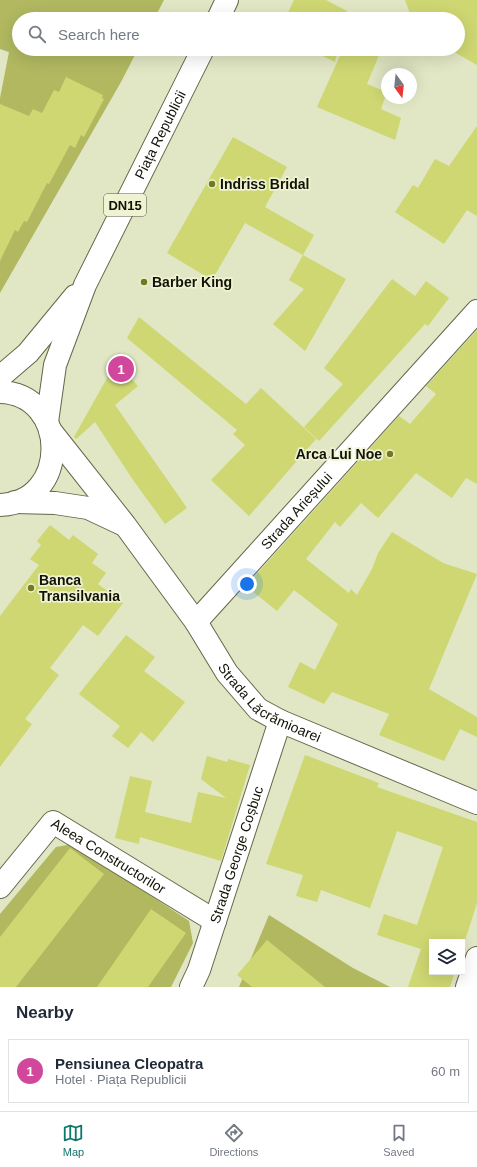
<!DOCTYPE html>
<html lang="en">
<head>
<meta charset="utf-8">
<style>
	:root { --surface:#fff; --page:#f2f2f3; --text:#1f2937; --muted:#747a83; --line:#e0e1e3; --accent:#0f766e }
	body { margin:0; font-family:Arial,sans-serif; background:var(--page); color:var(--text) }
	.controls { position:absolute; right:12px; bottom:12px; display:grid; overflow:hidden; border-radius:0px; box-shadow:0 4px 16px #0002 }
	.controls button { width:36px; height:36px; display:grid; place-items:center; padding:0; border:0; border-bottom:1px solid var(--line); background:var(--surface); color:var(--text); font:20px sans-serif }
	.compass { position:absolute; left:381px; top:68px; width:36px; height:36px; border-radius:50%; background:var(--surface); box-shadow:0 4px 16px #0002; rotate:165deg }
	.you { position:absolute; left:247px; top:584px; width:14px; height:14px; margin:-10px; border:3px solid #fff; border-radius:50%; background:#1a73e8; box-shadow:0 0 0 6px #1a73e833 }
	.badge { display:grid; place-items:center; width:26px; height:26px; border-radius:50%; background:var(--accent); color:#fff; font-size:13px; font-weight:700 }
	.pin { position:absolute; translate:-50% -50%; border:2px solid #fff; box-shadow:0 1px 4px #0006 }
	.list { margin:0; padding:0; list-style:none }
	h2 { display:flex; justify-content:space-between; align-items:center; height:52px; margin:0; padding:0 16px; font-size:17px }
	h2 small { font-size:13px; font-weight:400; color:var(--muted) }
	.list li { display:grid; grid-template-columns:26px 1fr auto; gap:12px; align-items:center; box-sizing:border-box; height:64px; margin:0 8px 8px; padding:0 8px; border:1px solid var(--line); border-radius:0px }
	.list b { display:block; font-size:15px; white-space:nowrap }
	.list p { margin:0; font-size:13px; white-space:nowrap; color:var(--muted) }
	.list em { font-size:13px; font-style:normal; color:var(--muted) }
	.icon { flex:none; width:22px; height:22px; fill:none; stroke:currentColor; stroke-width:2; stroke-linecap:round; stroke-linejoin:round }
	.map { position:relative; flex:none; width:477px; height:987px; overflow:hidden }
	.search { position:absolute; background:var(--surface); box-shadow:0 4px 16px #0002; left:12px; right:12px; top:12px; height:44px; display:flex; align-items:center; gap:10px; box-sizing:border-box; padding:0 14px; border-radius:22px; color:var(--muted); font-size:15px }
	.sheet { height:124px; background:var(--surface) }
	nav { display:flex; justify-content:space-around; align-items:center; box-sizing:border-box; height:56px; border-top:1px solid var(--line); background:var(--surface); font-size:11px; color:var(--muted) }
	nav a { display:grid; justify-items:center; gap:2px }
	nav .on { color:var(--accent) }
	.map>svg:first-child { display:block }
	.green { fill:#b1b860 }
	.building { fill:#ced772 }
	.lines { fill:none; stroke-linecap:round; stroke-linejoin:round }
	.minor-casing { stroke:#64674a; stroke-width:24 }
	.tertiary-casing { stroke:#64674a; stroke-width:24 }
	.primary-casing { stroke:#64674a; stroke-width:24 }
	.minor { stroke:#fff; stroke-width:22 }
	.tertiary { stroke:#fff; stroke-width:22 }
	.primary { stroke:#fff; stroke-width:22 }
	.poi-dot { fill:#737922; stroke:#eff3d1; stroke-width:1.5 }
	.labels { text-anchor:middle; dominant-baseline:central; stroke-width:3.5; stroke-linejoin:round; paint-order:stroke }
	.shield { fill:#eff3d1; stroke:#545644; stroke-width:1 }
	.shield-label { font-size:13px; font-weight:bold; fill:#121307 }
	.street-label { font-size:14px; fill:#121307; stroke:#eff3d1 }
	.poi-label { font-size:14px; font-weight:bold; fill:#121307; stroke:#eff3d1; text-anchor:start }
</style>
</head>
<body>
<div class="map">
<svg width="477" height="987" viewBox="0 0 477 987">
	<rect width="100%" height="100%" fill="#e1e6c4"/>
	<g class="green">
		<polygon points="0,0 164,0 154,19 19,19 19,49 138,49 121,82 0,293 0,98 9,52 0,49"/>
		<polygon points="73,844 189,921 193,943 171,987 0,987 0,914 56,847"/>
		<polygon points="269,915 353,968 390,987 239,987"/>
	</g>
	<g class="building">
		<polygon points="294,0 326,0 347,11 345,19 285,19"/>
		<polygon points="405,0 477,0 477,65 449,49 458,49 458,19 412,19"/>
		<polygon points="308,49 338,49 335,62"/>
		<polygon points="343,49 365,49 379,55 367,84 387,92 381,109 401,118 395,140 317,107"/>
		<polygon points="66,77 103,95 102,98 104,99 84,137 81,135 75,148 70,145 49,184 47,183 27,222 24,221 18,232 15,230 0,261 0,104 29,116 33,109 42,113 54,90 59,92"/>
		<polygon points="477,126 477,216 467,210 444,244 395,212 413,185 418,188 435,159 449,166"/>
		<polygon points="233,137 287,167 265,207 314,235 303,255 245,223 212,280 167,253"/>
		<polygon points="303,255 346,279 305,351 273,324 304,289 289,280"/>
		<polygon points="392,279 415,296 426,281 449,298 428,326 425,324 319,441 304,427 343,384 324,368"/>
		<polygon points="139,317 246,404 261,388 316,439 249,516 211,480 245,445 233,434 237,430 127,338"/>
		<polygon points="477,330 477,484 466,478 452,498 416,473 378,518 361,503 340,527 335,522 306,559 349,593 351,589 357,595 372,569 378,553 392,532 443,563 477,574 429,689 477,717 477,737 460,729 444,761 379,735 389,714 332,692 324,704 288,687 300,662 315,670 338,624 294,590 277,611 246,586 399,416 410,424 436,394 426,386"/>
		<polygon points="116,362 138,386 115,405 187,508 165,524 133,480 95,422 76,439 74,437"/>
		<polygon points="50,525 69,540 73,535 98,554 92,563 106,573 98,584 123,603 98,636 83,625 50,668 59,675 25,719 32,724 0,767 0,616 39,565 30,559 41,545 37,541"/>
		<polygon points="126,635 155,657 144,671 185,702 153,742 141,732 128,748 112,736 120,726 79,694"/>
		<polygon points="305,755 379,783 377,787 477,822 477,903 462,950 462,942 432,942 432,972 455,972 450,987 408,987 421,949 377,935 384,914 417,925 443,847 397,831 370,908 321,890 317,902 296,896 303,875 266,864"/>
		<polygon points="207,756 227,762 228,759 250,765 221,861 140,837 139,844 115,838 130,776 152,781 145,812 191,823 198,792 226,798 201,779"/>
		<polygon points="70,848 104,874 16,987 0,987 0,937"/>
		<polygon points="151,909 186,933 148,987 97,987"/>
		<polygon points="267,940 325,987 252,987 237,975"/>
	</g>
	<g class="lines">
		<defs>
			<g id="minor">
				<path id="s1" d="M196,622L477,311"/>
				<path id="s2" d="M0,887L53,822L215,921"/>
				<path id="s3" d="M191,987L199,970L280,721"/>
				<polyline points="467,987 477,958"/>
			</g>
			<g id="tertiary">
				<path id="s4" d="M50,430L125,525L196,622L227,673L258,709L280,721L477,803"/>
				<polyline points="15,502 55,503 88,508 122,524"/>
			</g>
			<g id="primary">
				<polyline points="218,19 227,0"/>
				<polyline points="0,377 28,353 75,296"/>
				<path d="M0,392C70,394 70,503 0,505"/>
				<path id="s5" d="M47,422L55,365L85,285L203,49"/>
			</g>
		</defs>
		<use href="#minor" class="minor-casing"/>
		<use href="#tertiary" class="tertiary-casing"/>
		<use href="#primary" class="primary-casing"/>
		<use href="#minor" class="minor"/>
		<use href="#tertiary" class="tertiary"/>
		<use href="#primary" class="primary"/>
	</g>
	<g class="poi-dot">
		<circle cx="212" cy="184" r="4"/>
		<circle cx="144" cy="282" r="4"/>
		<circle cx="390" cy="454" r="4"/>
		<circle cx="31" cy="588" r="4"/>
	</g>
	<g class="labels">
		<rect class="shield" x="104" y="194" width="42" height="22" rx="3"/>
		<g class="shield-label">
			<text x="125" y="205">DN15</text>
		</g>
		<g class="street-label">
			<text stroke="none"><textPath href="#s5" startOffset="311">Piața Republicii</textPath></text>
			<text stroke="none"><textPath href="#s1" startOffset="150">Strada Arieșului</textPath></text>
			<text stroke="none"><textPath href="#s4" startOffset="354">Strada Lăcrămioarei</textPath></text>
			<text stroke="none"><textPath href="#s3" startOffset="140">Strada George Coșbuc</textPath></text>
			<text stroke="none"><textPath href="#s2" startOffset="149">Aleea Constructorilor</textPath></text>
		</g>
		<g class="poi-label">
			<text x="220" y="184">Indriss Bridal</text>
			<text x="152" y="282">Barber King</text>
			<text x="382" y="454" text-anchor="end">Arca Lui Noe</text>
			<text x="39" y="580">Banca<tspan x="39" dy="16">Transilvania</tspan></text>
		</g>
	</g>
</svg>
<div class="controls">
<button><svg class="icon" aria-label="layers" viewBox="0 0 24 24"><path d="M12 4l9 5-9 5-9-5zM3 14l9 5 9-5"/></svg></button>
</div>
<svg class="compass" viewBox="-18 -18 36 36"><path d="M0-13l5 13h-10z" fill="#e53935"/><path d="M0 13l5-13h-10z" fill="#747a83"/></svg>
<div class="you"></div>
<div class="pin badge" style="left:121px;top:369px;background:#d1479c">1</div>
<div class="search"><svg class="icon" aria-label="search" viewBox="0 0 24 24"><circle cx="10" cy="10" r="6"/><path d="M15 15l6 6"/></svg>Search here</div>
</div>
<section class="sheet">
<h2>Nearby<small></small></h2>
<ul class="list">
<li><span class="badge" style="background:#d1479c">1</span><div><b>Pensiunea Cleopatra</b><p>Hotel · Piața Republicii</p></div><em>60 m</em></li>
</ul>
</section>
<nav>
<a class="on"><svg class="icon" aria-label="map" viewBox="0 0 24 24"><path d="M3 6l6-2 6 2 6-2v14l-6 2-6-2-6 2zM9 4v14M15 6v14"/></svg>Map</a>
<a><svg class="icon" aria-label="directions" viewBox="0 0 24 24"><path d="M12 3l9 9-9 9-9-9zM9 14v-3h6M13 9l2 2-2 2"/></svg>Directions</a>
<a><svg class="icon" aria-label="saved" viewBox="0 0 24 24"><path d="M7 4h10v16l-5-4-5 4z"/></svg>Saved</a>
</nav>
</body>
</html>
